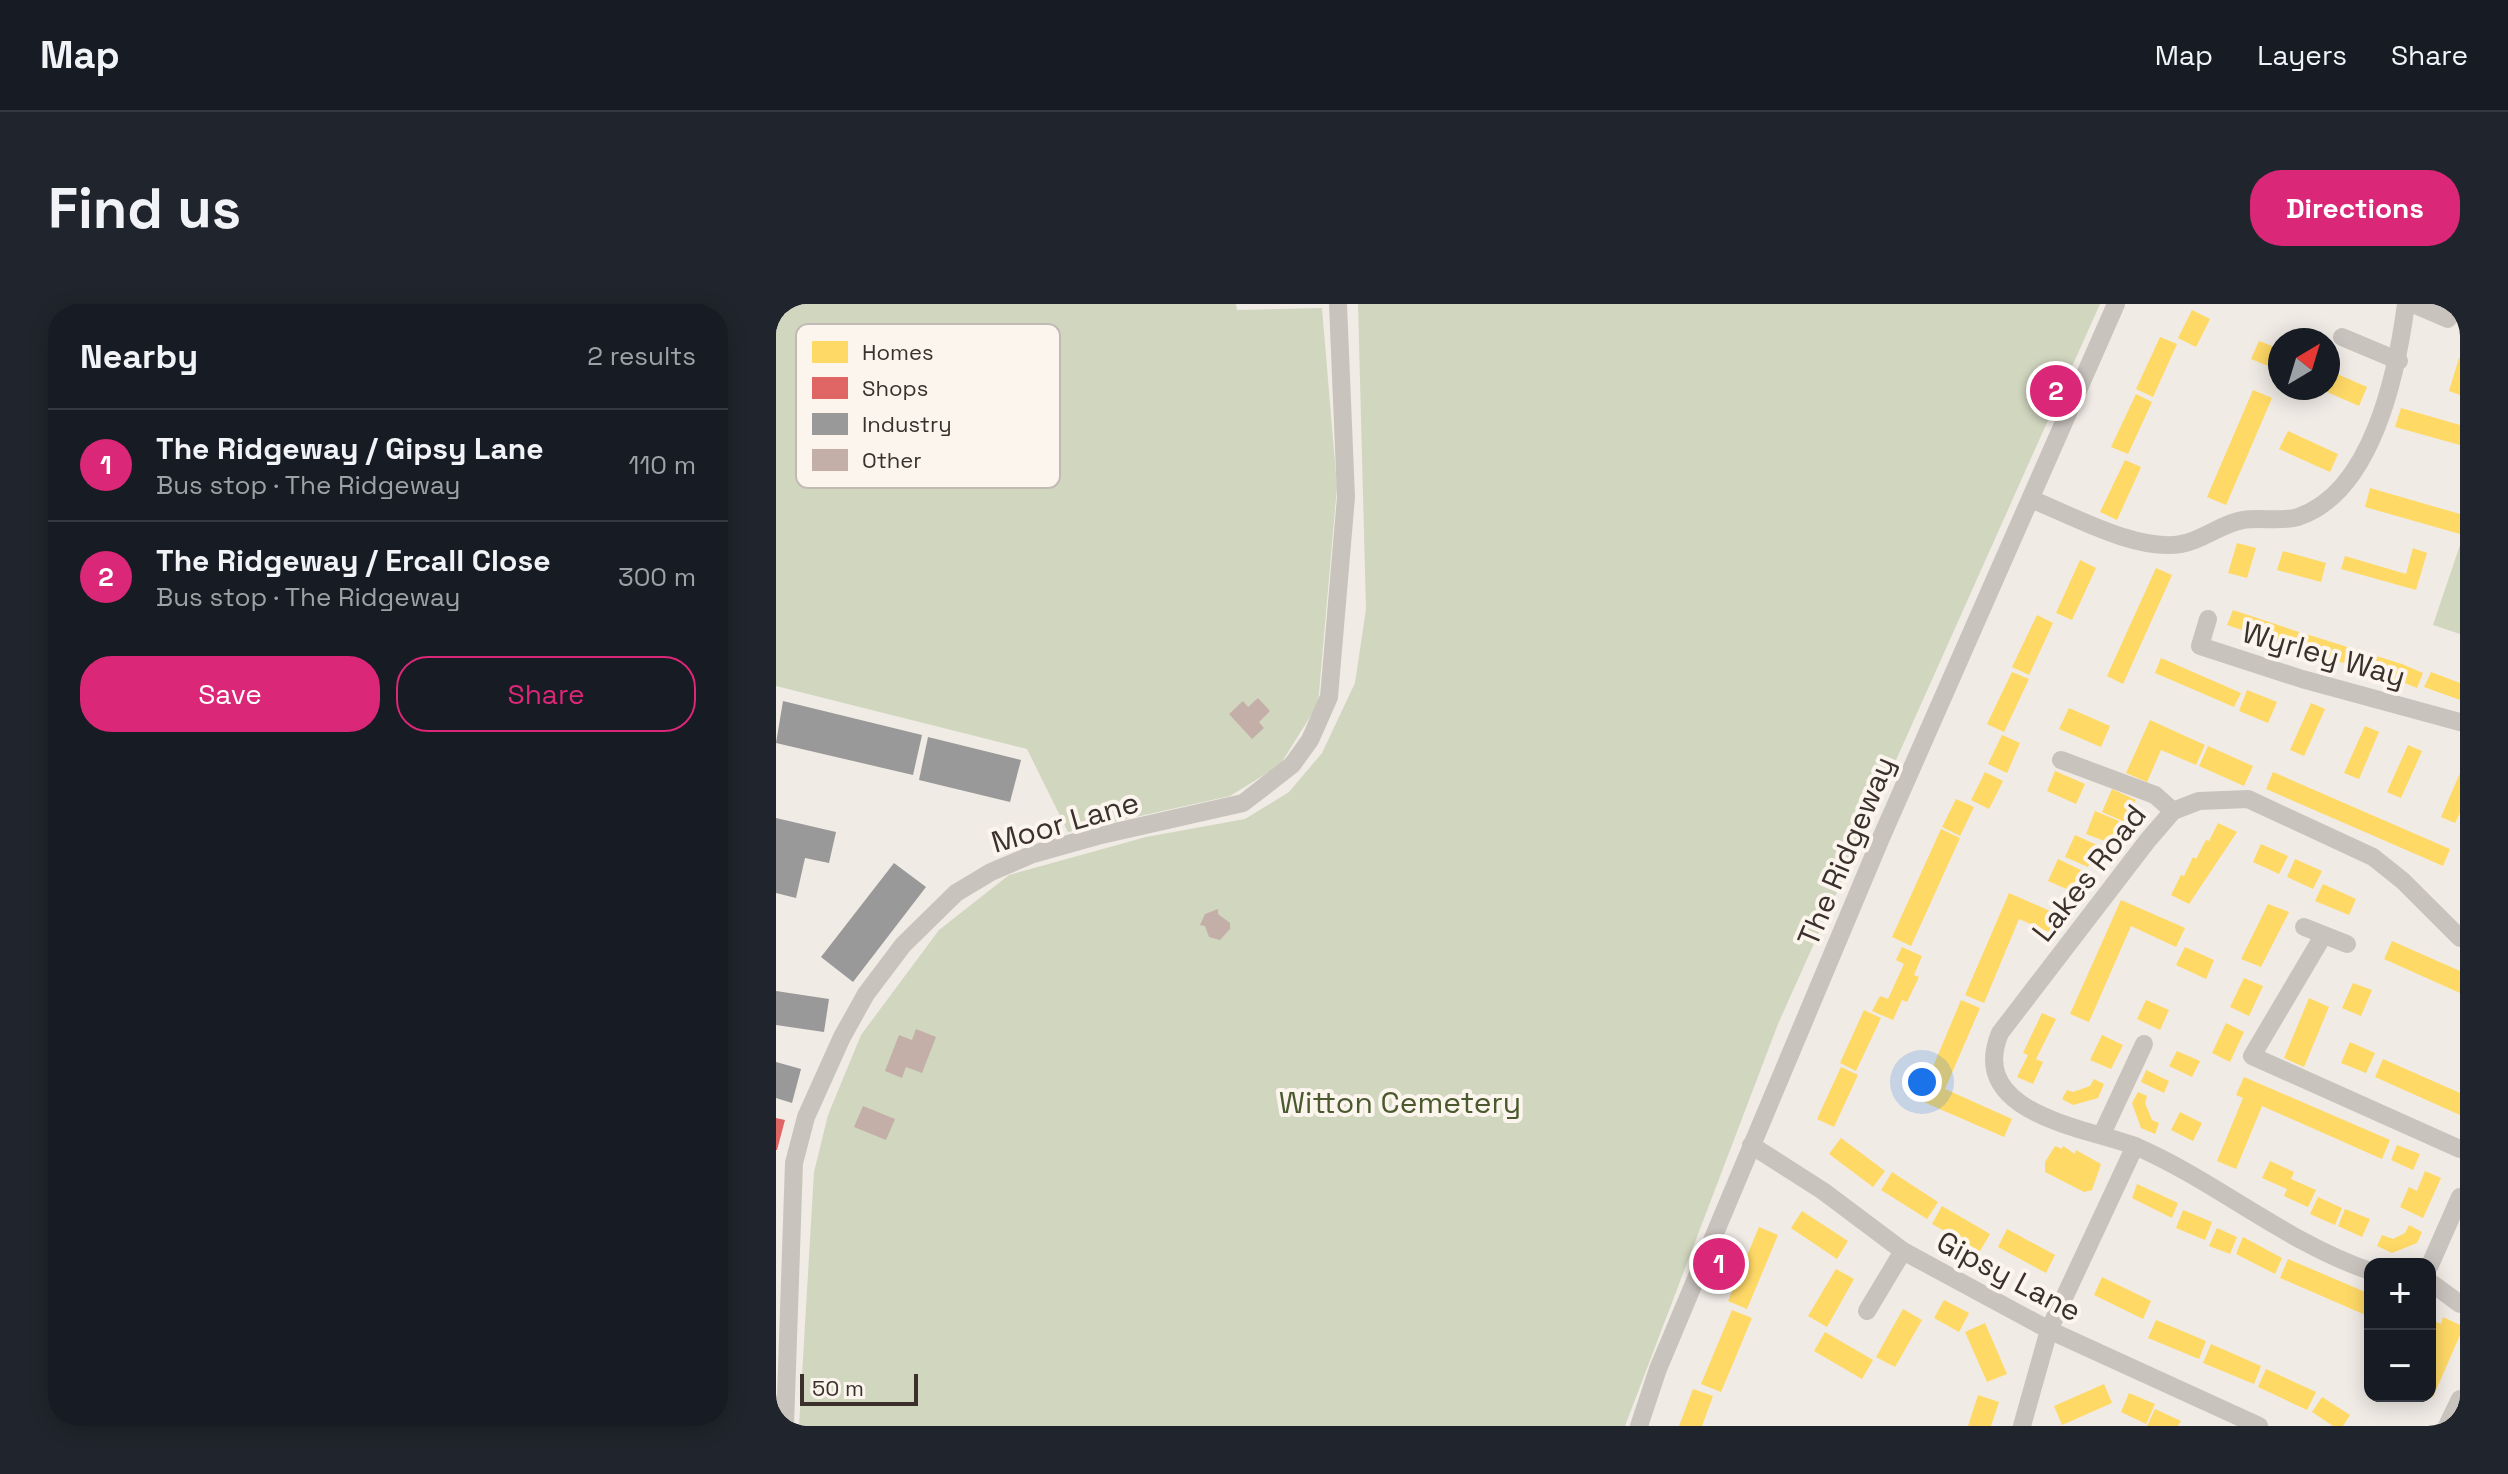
<!DOCTYPE html>
<html lang="en">
<head>
<meta charset="utf-8">
<style>
	:root { --surface:#171b24; --page:#20242c; --text:#f1f3f6; --muted:#9ea1a6; --line:#363941; --accent:#db2777 }
	body { margin:0; font-family:"Space Grotesk",sans-serif; background:var(--page); color:var(--text) }
	.controls { position:absolute; right:24px; bottom:24px; display:grid; overflow:hidden; border-radius:16px; box-shadow:0 4px 20px #0003 }
	.controls button { width:72px; height:72px; display:grid; place-items:center; padding:0; border:0; border-bottom:2px solid var(--line); background:var(--surface); color:var(--text); font:40px sans-serif }
	.compass { position:absolute; left:1492px; top:24px; width:72px; height:72px; border-radius:50%; background:var(--surface); box-shadow:0 4px 20px #0003; rotate:38deg }
	.scale { position:absolute; left:24px; bottom:20px; width:118px; box-sizing:border-box; padding-left:8px; border:4px solid #3b302b; border-top:0; font-size:22px; line-height:28px; white-space:nowrap; color:#3b302b; -webkit-text-stroke:6px #fbf5ee; paint-order:stroke }
	.you { position:absolute; left:1146px; top:778px; width:28px; height:28px; margin:-20px; border:6px solid #fff; border-radius:50%; background:#1a73e8; box-shadow:0 0 0 12px #1a73e833 }
	.badge { display:grid; place-items:center; width:52px; height:52px; border-radius:50%; background:var(--accent); color:#fff; font-size:26px; font-weight:700 }
	.pin { position:absolute; translate:-50% -50%; border:4px solid #fff; box-shadow:0 2px 8px #0006 }
	.list { margin:0; padding:0; list-style:none }
	h2 { display:flex; justify-content:space-between; align-items:center; height:104px; margin:0; padding:0 32px; font-size:34px }
	h2 small { font-size:26px; font-weight:400; color:var(--muted) }
	.list li { display:grid; grid-template-columns:52px 1fr auto; gap:24px; align-items:center; box-sizing:border-box; height:112px; padding:0 32px; border-top:2px solid var(--line) }
	.list b { display:block; font-size:30px; white-space:nowrap }
	.list p { margin:0; font-size:26px; white-space:nowrap; color:var(--muted) }
	.list em { font-size:26px; font-style:normal; color:var(--muted) }
	.actions { display:flex; gap:16px; padding:24px 32px }
	.actions a { flex:1; padding:18px 0; border:2px solid var(--accent); border-radius:32px; text-align:center; font-size:28px; color:var(--accent) }
	.actions .main { background:var(--accent); color:#fff }
	.map { position:relative; flex:none; width:1684px; height:1122px; overflow:hidden; border-radius:32px }
	header { display:flex; align-items:center; gap:48px; box-sizing:border-box; height:112px; padding:0 40px; background:var(--surface); border-bottom:2px solid var(--line) }
	header strong { font-size:38px }
	nav { display:flex; gap:44px; margin-inline-start:auto; font-size:28px }
	.intro { display:flex; align-items:center; justify-content:space-between; box-sizing:border-box; height:192px; padding:0 48px }
	h1 { margin:0; font-size:56px }
	.button { padding:20px 36px; border-radius:32px; background:var(--accent); color:#fff; font-size:28px; font-weight:700 }
	main { display:flex; gap:48px; padding:0 48px }
	aside { flex:1; background:var(--surface); border-radius:32px; box-shadow:0 4px 20px #0003 }
	.map>svg:first-child { display:block }
	.green { fill:#d1d6bf }
	.homes { fill:#ffd966 }
	.shops { fill:#e06666 }
	.industry { fill:#999 }
	.building { fill:#c3afa7 }
	.lines { fill:none; stroke-linecap:round; stroke-linejoin:round }
	.street { stroke:#c9c3be; stroke-width:18 }
	.labels { text-anchor:middle; dominant-baseline:central; stroke-width:8; stroke-linejoin:round; paint-order:stroke }
	.street-label { font-size:30px; fill:#3b302b; stroke:#fbf5ee }
	.park-label { font-size:30px; fill:#4a5a2e; stroke:#fbf5ee }
	.key { fill:#fbf5ee; stroke:#c1bab4; stroke-width:2 }
	.key-label { font-size:22px; fill:#3b302b }
</style>
</head>
<body>
<header>
<strong>Map</strong>
<nav><a>Map</a><a>Layers</a><a>Share</a></nav>
</header>
<div class="intro"><h1>Find us</h1><a class="button">Directions</a></div>
<main>
<aside>
<h2>Nearby<small>2 results</small></h2>
<ul class="list">
<li><span class="badge">1</span><div><b>The Ridgeway / Gipsy Lane</b><p>Bus stop · The Ridgeway</p></div><em>110 m</em></li>
<li><span class="badge">2</span><div><b>The Ridgeway / Ercall Close</b><p>Bus stop · The Ridgeway</p></div><em>300 m</em></li>
</ul>
<div class="actions"><a class="main">Save</a><a>Share</a></div>
</aside>
<div class="map">
<svg width="1684" height="1122" viewBox="0 0 1684 1122">
	<rect width="100%" height="100%" fill="#f0ebe5"/>
	<g class="green">
		<polygon points="0,0 460,0 461,6 546,4 561,183 542,400 504,461 454,492 292,528 251,445 0,382"/>
		<polygon points="582,0 1324,0 1002,720 849,1122 23,1122 38,868 52,811 85,731 163,626 233,571 370,533 469,515 513,488 546,449 579,379 590,305"/>
		<polygon points="1684,241 1684,330 1657,321"/>
	</g>
	<g class="homes">
		<polygon points="1416,6 1434,15 1420,43 1402,34"/>
		<polygon points="1384,33 1401,40 1377,93 1360,85"/>
		<polygon points="1483,37 1504,45 1504,67 1475,55"/>
		<polygon points="1683,54 1684,54 1684,91 1673,87"/>
		<polygon points="1552,66 1591,83 1583,102 1542,84 1552,84"/>
		<polygon points="1477,86 1496,94 1450,201 1431,193"/>
		<polygon points="1360,90 1376,98 1352,150 1335,143"/>
		<polygon points="1625,104 1684,121 1684,141 1619,123"/>
		<polygon points="1512,127 1562,150 1554,168 1503,145"/>
		<polygon points="1349,156 1365,163 1341,216 1324,208"/>
		<polygon points="1594,184 1684,210 1684,230 1589,203"/>
		<polygon points="1461,239 1480,244 1471,274 1452,269"/>
		<polygon points="1637,244 1651,249 1640,286 1565,265 1569,252 1630,270"/>
		<polygon points="1507,247 1550,259 1545,278 1501,266"/>
		<polygon points="1304,256 1320,264 1296,316 1280,309"/>
		<polygon points="1380,264 1396,271 1347,380 1331,372"/>
		<polygon points="1457,306 1523,328 1517,343 1451,321"/>
		<polygon points="1261,311 1277,319 1253,371 1236,363"/>
		<polygon points="1530,330 1626,360 1647,369 1641,384 1599,367 1544,353 1524,344"/>
		<polygon points="1385,354 1465,389 1458,403 1379,369"/>
		<polygon points="1236,368 1253,375 1228,428 1211,420"/>
		<polygon points="1655,368 1684,379 1684,396 1648,383"/>
		<polygon points="1471,386 1501,398 1492,419 1463,407"/>
		<polygon points="1535,399 1549,405 1528,452 1514,446"/>
		<polygon points="1293,404 1334,422 1325,443 1283,425"/>
		<polygon points="1374,416 1429,441 1420,461 1385,446 1371,478 1350,469"/>
		<polygon points="1589,422 1603,428 1583,475 1568,469"/>
		<polygon points="1226,431 1244,439 1231,469 1212,460"/>
		<polygon points="1632,441 1646,447 1625,494 1611,488"/>
		<polygon points="1432,442 1477,462 1468,482 1423,462"/>
		<polygon points="1279,467 1309,480 1300,500 1271,487"/>
		<polygon points="1209,468 1227,477 1213,505 1195,496"/>
		<polygon points="1497,468 1674,545 1667,562 1490,485"/>
		<polygon points="1684,469 1684,509 1679,519 1665,513"/>
		<polygon points="1336,485 1360,496 1349,518 1326,508"/>
		<polygon points="1180,495 1198,503 1184,532 1166,523"/>
		<polygon points="1319,507 1343,517 1334,539 1310,530"/>
		<polygon points="1442,519 1461,528 1413,600 1395,591 1405,571 1408,572 1417,553 1420,555 1430,536 1433,537"/>
		<polygon points="1165,525 1184,534 1135,642 1116,633"/>
		<polygon points="1299,531 1321,541 1312,563 1289,553"/>
		<polygon points="1485,540 1512,552 1503,570 1477,558"/>
		<polygon points="1282,555 1305,566 1295,587 1272,577"/>
		<polygon points="1519,555 1546,567 1537,585 1511,573"/>
		<polygon points="1547,580 1580,595 1573,611 1539,597"/>
		<polygon points="1233,589 1283,611 1275,629 1243,615 1208,699 1189,691"/>
		<polygon points="1345,596 1409,624 1400,643 1355,622 1313,718 1294,710"/>
		<polygon points="1492,600 1513,608 1485,663 1465,655"/>
		<polygon points="1616,637 1684,667 1684,689 1608,655"/>
		<polygon points="1126,643 1146,652 1138,671 1143,673 1131,698 1126,696 1117,716 1096,707 1104,692 1112,695 1128,660 1120,656"/>
		<polygon points="1409,643 1438,656 1430,675 1400,661"/>
		<polygon points="1468,674 1487,682 1473,712 1454,703"/>
		<polygon points="1577,679 1596,686 1585,712 1566,704"/>
		<polygon points="1533,694 1553,703 1528,763 1508,754"/>
		<polygon points="1185,696 1204,704 1169,785 1236,815 1228,833 1143,796"/>
		<polygon points="1370,696 1393,706 1384,726 1361,715"/>
		<polygon points="1088,706 1105,714 1080,767 1064,759"/>
		<polygon points="1266,709 1280,715 1260,755 1267,758 1257,780 1241,773 1252,751 1247,749"/>
		<polygon points="1450,719 1468,728 1454,758 1436,749"/>
		<polygon points="1326,731 1347,741 1335,765 1314,756"/>
		<polygon points="1574,738 1599,749 1590,769 1565,759"/>
		<polygon points="1401,747 1424,757 1416,773 1393,762"/>
		<polygon points="1607,755 1684,789 1684,811 1599,773"/>
		<polygon points="1065,763 1082,771 1058,823 1041,815"/>
		<polygon points="1370,766 1393,777 1388,789 1365,778"/>
		<polygon points="1468,773 1614,836 1606,855 1486,802 1460,865 1441,857 1467,794 1460,791"/>
		<polygon points="1318,775 1328,780 1322,794 1297,801 1286,795 1291,786 1297,788 1314,782"/>
		<polygon points="1362,788 1371,792 1369,799 1376,816 1383,819 1379,830 1365,824 1356,799"/>
		<polygon points="1404,808 1426,819 1417,837 1395,826"/>
		<polygon points="1065,834 1109,867 1097,883 1053,850"/>
		<polygon points="1621,841 1644,850 1637,866 1615,856"/>
		<polygon points="1279,842 1286,845 1287,842 1299,850 1300,846 1325,860 1316,886 1308,888 1269,868 1269,858"/>
		<polygon points="1494,857 1518,868 1515,875 1540,886 1532,903 1508,892 1511,885 1486,874"/>
		<polygon points="1649,867 1665,874 1647,914 1624,903 1633,883 1641,887"/>
		<polygon points="1116,868 1162,898 1151,915 1105,886"/>
		<polygon points="1361,880 1402,899 1396,914 1356,894"/>
		<polygon points="1542,893 1566,904 1559,921 1534,910"/>
		<polygon points="1166,902 1214,930 1204,947 1156,920"/>
		<polygon points="1569,905 1594,915 1586,933 1562,922"/>
		<polygon points="1407,906 1436,918 1429,936 1400,924"/>
		<polygon points="1026,907 1072,937 1061,955 1015,924"/>
		<polygon points="1633,921 1646,928 1641,939 1616,949 1601,942 1606,931 1617,935 1629,929"/>
		<polygon points="983,923 1002,931 971,1005 952,997"/>
		<polygon points="1441,924 1461,933 1454,950 1433,942"/>
		<polygon points="1231,925 1279,951 1270,969 1222,943"/>
		<polygon points="1467,933 1506,954 1499,970 1460,950"/>
		<polygon points="1512,955 1594,990 1594,1013 1504,974"/>
		<polygon points="1060,965 1078,975 1051,1023 1032,1012"/>
		<polygon points="1326,973 1375,997 1367,1015 1318,991"/>
		<polygon points="1168,996 1193,1009 1183,1028 1158,1014"/>
		<polygon points="1127,1005 1146,1016 1119,1063 1100,1053"/>
		<polygon points="956,1006 976,1014 945,1088 925,1080"/>
		<polygon points="1667,1013 1684,1021 1684,1031 1657,1093 1654,1092 1654,1015 1665,1020"/>
		<polygon points="1380,1016 1430,1037 1423,1055 1372,1034"/>
		<polygon points="1209,1019 1231,1070 1211,1078 1189,1028"/>
		<polygon points="1049,1028 1097,1056 1086,1075 1038,1047"/>
		<polygon points="1435,1040 1485,1062 1478,1080 1427,1059"/>
		<polygon points="1490,1065 1540,1088 1531,1106 1482,1083"/>
		<polygon points="1328,1080 1336,1099 1286,1121 1278,1102"/>
		<polygon points="917,1085 937,1092 926,1122 903,1122"/>
		<polygon points="1353,1089 1379,1100 1370,1120 1345,1108"/>
		<polygon points="1202,1091 1223,1098 1215,1122 1192,1122"/>
		<polygon points="1546,1093 1574,1111 1567,1122 1557,1122 1536,1108"/>
		<polygon points="1379,1105 1405,1117 1402,1122 1371,1122"/>
	</g>
	<polygon class="shops" points="0,814 9,816 1,846 0,846"/>
	<g class="industry">
		<polygon points="7,397 146,431 137,471 0,439"/>
		<polygon points="152,433 245,456 234,498 143,476"/>
		<polygon points="0,514 60,528 53,559 29,554 20,594 0,589"/>
		<polygon points="118,559 150,583 77,678 45,653"/>
		<polygon points="0,687 53,695 48,728 0,721"/>
		<polygon points="0,758 25,765 16,799 0,794"/>
	</g>
	<g class="building">
		<polygon points="482,394 494,407 483,418 488,424 476,435 453,410 467,397 472,403"/>
		<polygon points="442,605 442,610 454,619 454,625 444,636 433,633 429,622 424,621 429,610"/>
		<polygon points="140,725 160,733 146,769 130,763 126,774 109,767 123,731 136,736"/>
		<polygon points="87,802 119,815 110,836 78,823"/>
	</g>
	<g class="lines">
		<g class="street">
			<polyline points="1637,0 1672,15"/>
			<polyline points="1566,33 1623,57"/>
			<path d="M1255,195C1297,212 1361,248 1405,240C1426,237 1446,219 1467,216C1484,213 1506,218 1522,213C1597,188 1621,68 1630,0"/>
			<polyline points="1432,315 1424,342 1526,375 1684,418"/>
			<polyline points="1285,456 1379,491 1397,507"/>
			<polyline points="1528,623 1571,640"/>
			<polyline points="1547,632 1476,752 1684,845"/>
			<polyline points="1326,830 1368,740"/>
			<polyline points="975,841 1047,887 1127,947 1273,1026 1483,1122"/>
			<path d="M1359,842C1306,823 1191,809 1224,729L1372,536L1397,507L1423,497L1472,495L1597,553L1627,577L1684,634"/>
			<polyline points="1654,961 1684,893"/>
			<polyline points="1654,978 1684,1000"/>
			<polyline points="1091,1007 1127,947"/>
			<polyline points="9,1122 18,859 30,813 66,733 90,690 127,641 180,589 215,568 257,550 321,532 467,499 516,461 534,436 553,393 570,193 562,0"/>
			<polyline points="863,1122 882,1065 1105,534 1340,0"/>
			<path d="M1246,1122L1273,1026L1359,842C1440,877 1509,938 1594,967"/>
			<polyline points="1671,1122 1684,1095"/>
		</g>
	</g>
	<g class="labels">
		<g class="street-label">
			<text transform="translate(1548 350) rotate(16)">Wyrley Way</text>
			<text transform="translate(289 518) rotate(-16)">Moor Lane</text>
			<text transform="translate(1070 547) rotate(-67)">The Ridgeway</text>
			<text transform="translate(1313 569) rotate(-52)">Lakes Road</text>
			<text transform="translate(1233 972) rotate(28)">Gipsy Lane</text>
		</g>
		<g class="park-label">
			<text x="624" y="798">Witton Cemetery</text>
		</g>
	</g>
	<rect x="20" y="20" width="264" height="164" rx="12" class="key"/>
	<rect x="36" y="37" width="36" height="22" fill="#ffd966"/>
	<rect x="36" y="73" width="36" height="22" fill="#e06666"/>
	<rect x="36" y="109" width="36" height="22" fill="#999"/>
	<rect x="36" y="145" width="36" height="22" fill="#c3afa7"/>
	<g class="key-label">
		<text x="86" y="56">Homes</text>
		<text x="86" y="92">Shops</text>
		<text x="86" y="128">Industry</text>
		<text x="86" y="164">Other</text>
	</g>
</svg>
<div class="controls">
<button>+</button>
<button>−</button>
</div>
<svg class="compass" viewBox="-18 -18 36 36"><path d="M0-13l5 13h-10z" fill="#e53935"/><path d="M0 13l5-13h-10z" fill="#9ea1a6"/></svg>
<div class="scale">50 m</div>
<div class="you"></div>
<div class="pin badge" style="left:943px;top:960px">1</div>
<div class="pin badge" style="left:1280px;top:87px">2</div>
</div>
</main>
</body>
</html>
